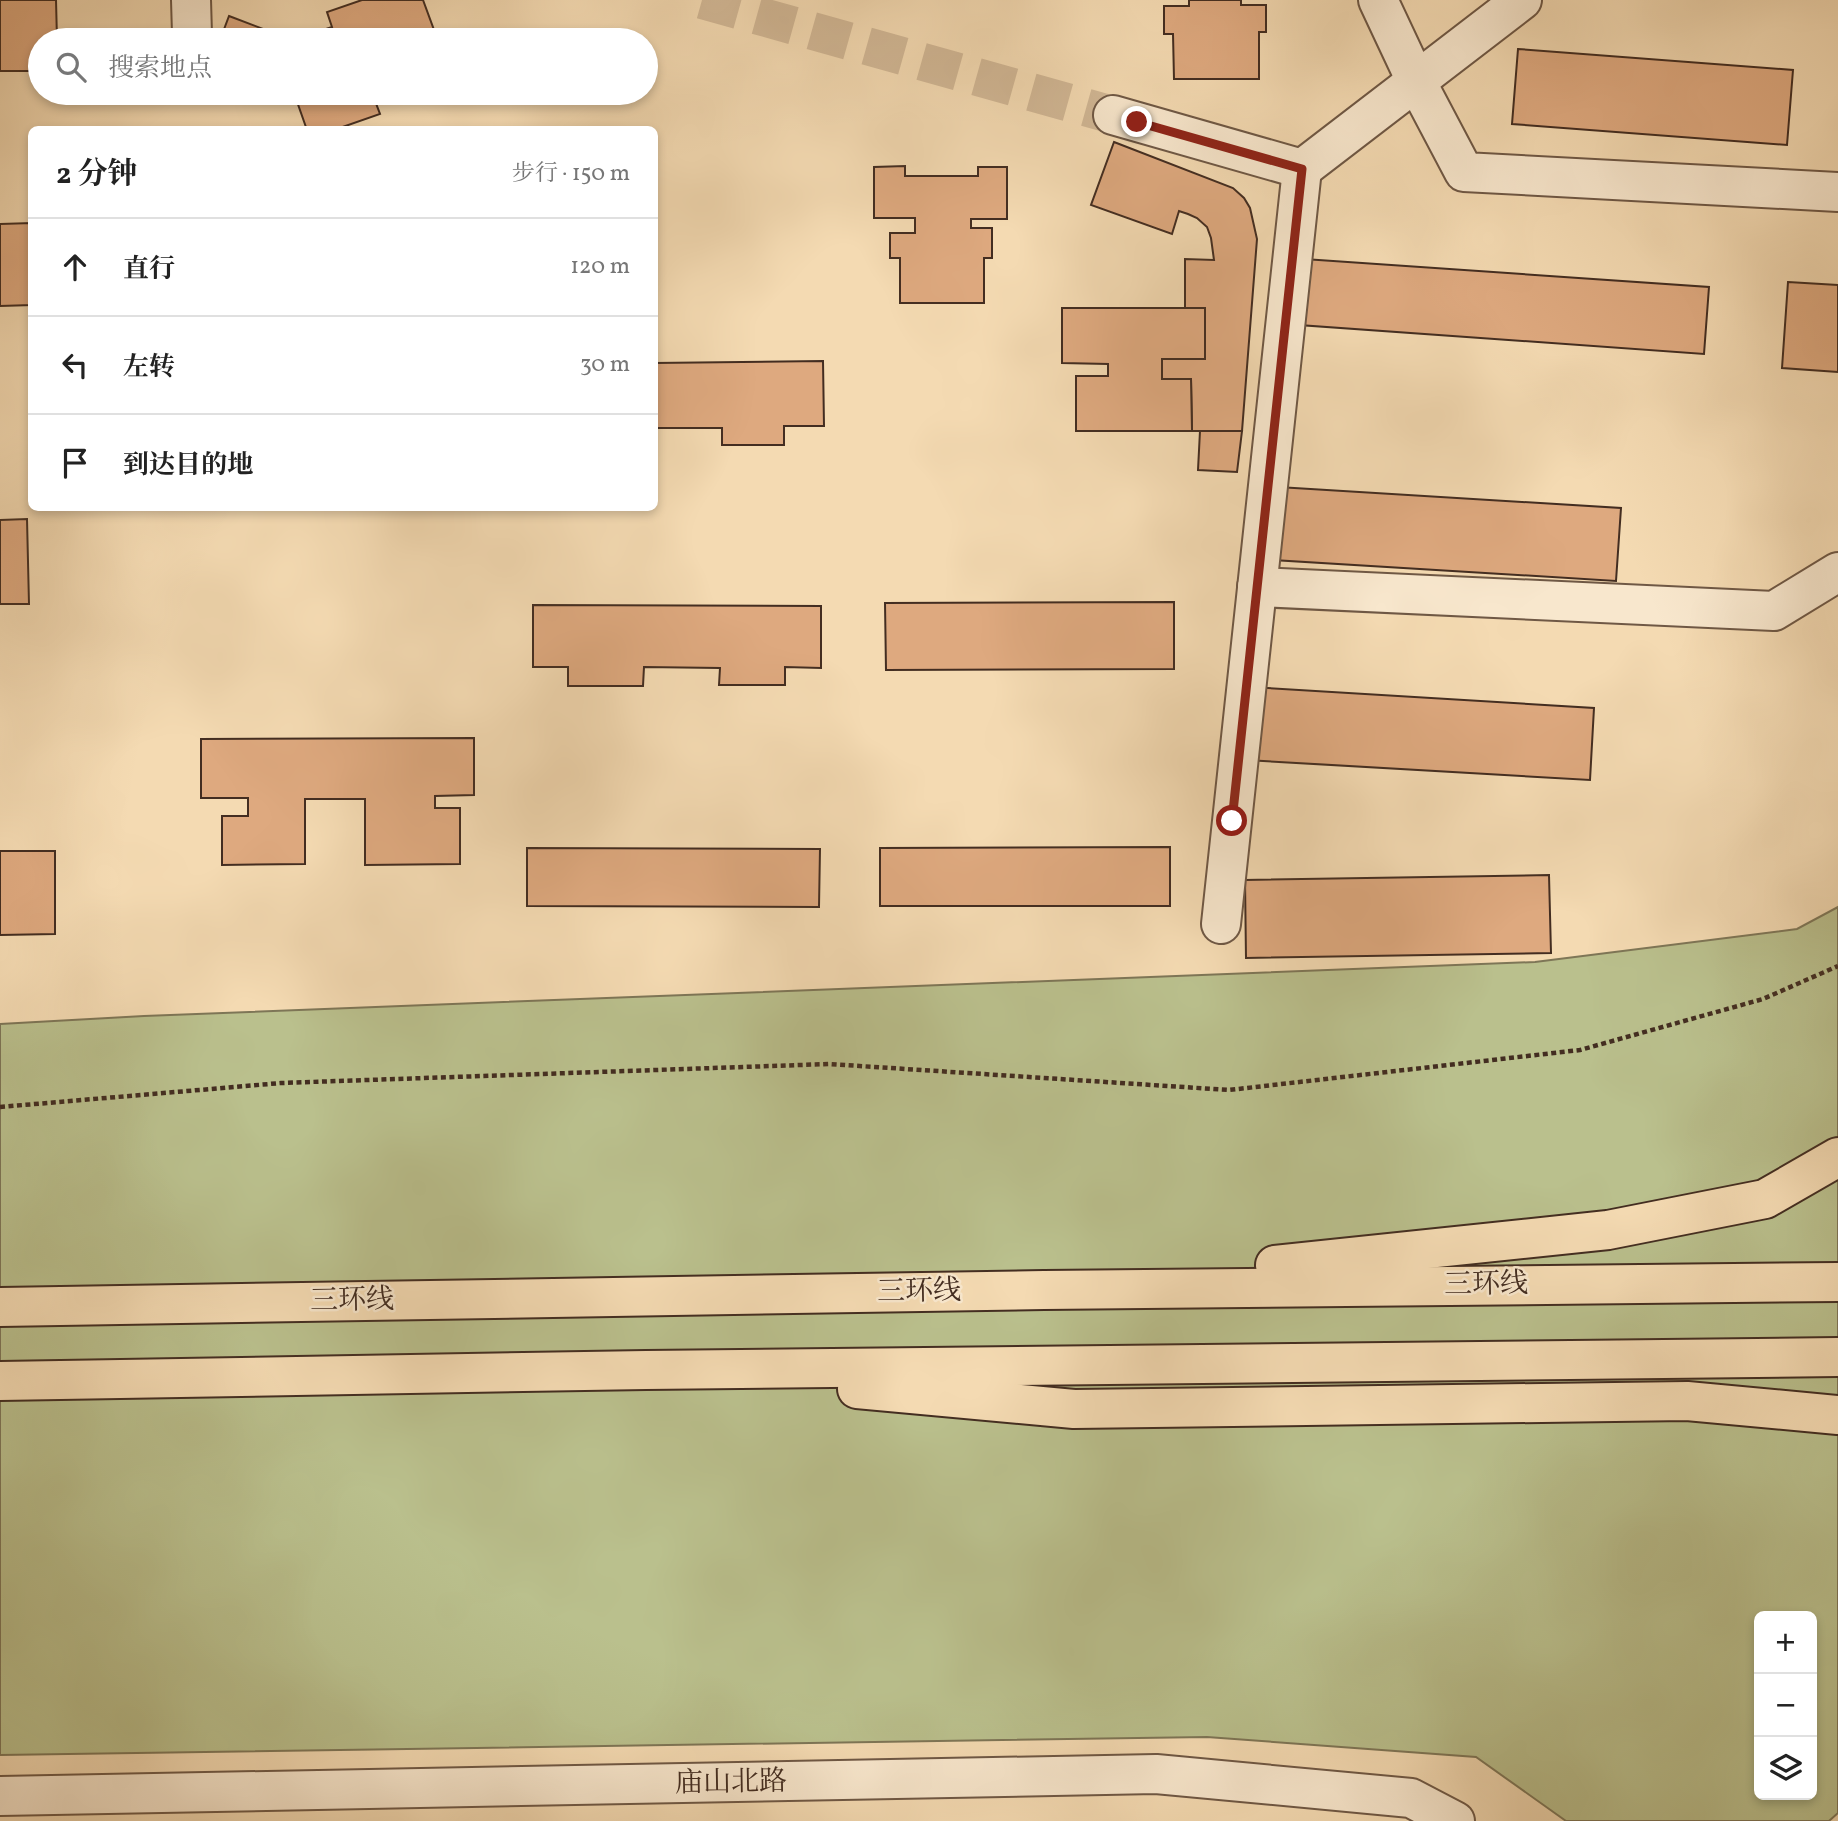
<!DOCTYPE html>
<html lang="zh">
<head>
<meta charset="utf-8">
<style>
	:root { --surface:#fff; --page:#f6f6f6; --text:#222; --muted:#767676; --line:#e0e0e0 }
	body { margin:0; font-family:Vollkorn,"Noto Serif SC",serif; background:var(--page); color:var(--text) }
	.controls { position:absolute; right:21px; bottom:21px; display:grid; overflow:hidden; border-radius:10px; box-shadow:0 4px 10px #0003 }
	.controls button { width:63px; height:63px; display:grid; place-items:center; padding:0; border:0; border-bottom:2px solid var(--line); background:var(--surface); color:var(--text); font:35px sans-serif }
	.stop { position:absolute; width:21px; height:21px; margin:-16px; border:5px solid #8f2418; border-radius:50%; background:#fff }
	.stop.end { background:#8f2418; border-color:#fff; box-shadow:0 2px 7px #0008 }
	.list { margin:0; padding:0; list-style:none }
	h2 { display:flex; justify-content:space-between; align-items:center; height:91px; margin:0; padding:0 28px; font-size:30px }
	h2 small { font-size:23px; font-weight:400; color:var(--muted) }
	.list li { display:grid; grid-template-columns:46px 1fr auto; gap:21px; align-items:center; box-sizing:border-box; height:98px; padding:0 28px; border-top:2px solid var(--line) }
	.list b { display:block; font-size:26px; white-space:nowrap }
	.list em { font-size:23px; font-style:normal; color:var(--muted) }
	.icon { flex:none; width:38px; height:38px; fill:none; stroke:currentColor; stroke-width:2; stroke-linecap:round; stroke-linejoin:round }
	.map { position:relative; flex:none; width:1838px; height:1821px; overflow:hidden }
	.search { position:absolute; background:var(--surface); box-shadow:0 4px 10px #0003; left:28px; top:28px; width:630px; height:77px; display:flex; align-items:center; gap:18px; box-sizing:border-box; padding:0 24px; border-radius:38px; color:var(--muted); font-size:26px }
	.panel { position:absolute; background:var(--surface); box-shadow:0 4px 10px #0003; left:28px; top:126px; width:630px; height:385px; border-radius:10px }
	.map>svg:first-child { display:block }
	.green { fill:#bac08d; stroke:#7e7657; stroke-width:2; fill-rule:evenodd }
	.building { fill:#dea97f; stroke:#432d21; stroke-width:2 }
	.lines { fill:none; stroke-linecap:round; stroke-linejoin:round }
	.street-tunnel { stroke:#d1b795; stroke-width:38; stroke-dasharray:38 19; stroke-linecap:butt }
	.street-casing { stroke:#6f5845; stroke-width:42 }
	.highway-casing { stroke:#432d21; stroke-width:42 }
	.path { stroke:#432d21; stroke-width:4.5; stroke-dasharray:5 3.5; stroke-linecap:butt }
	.street { stroke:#f8e7cd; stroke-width:38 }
	.highway { stroke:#f4dab2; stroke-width:38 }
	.route { stroke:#8f2418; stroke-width:9 }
	.labels { text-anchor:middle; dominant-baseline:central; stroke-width:5; stroke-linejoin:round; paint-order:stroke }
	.street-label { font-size:28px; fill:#432d21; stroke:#f8e7cd }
</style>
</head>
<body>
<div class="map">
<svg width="1838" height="1821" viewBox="0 0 1838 1821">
	<rect width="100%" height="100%" fill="#f4dab2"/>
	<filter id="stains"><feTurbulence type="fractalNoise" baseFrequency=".00286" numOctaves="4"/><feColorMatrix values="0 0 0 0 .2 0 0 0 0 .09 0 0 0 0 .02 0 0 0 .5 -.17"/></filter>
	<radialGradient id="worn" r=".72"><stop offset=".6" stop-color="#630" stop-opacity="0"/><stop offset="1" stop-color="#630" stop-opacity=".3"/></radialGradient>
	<path class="green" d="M1838,907V1813L1829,1821H1566L1476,1757L1207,1737L0,1755V1024L144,1016L1535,962L1797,929ZM1759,1616H1812V1795H1759Z"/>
	<g class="building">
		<polygon points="0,0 56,0 57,40 40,40 40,71 0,71"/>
		<polygon points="362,0 423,0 434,30 404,40 293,40 332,27 327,12"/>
		<polygon points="1189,0 1241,0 1241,5 1266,5 1266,32 1259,32 1259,79 1174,79 1173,34 1164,34 1164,6 1189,6"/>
		<polygon points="229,16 292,40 220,40"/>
		<polygon points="1518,49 1793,70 1787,145 1512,124"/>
		<polygon points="294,93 372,93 380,114 334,130 307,130"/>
		<polygon points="1114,142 1233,188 1244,198 1250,208 1257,239 1242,431 1192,431 1191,379 1162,379 1162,359 1205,359 1205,308 1185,309 1185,259 1214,260 1211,238 1207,227 1197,218 1188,214 1179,211 1172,234 1091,205"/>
		<polygon points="905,166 905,176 978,176 978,167 1007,167 1007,219 971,219 971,228 992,228 992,258 984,258 984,303 900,303 900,258 890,258 890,233 915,233 915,218 874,218 874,167"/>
		<polygon points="32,223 32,305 0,306 0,224"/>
		<polygon points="1304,259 1709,287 1704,354 1299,325"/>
		<polygon points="1788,282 1838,285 1838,372 1782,368"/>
		<polygon points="1062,308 1205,308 1205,359 1162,359 1162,379 1191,379 1192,431 1076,431 1076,376 1108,376 1108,364 1062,363"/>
		<polygon points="823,361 824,426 784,426 784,445 722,445 722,428 654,428 654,363"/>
		<polygon points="1200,431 1242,431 1237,472 1198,470"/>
		<polygon points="1278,487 1621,508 1616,581 1273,560"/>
		<polygon points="27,519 29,604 0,604 0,520"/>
		<polygon points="1174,602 1174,669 886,670 885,603"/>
		<polygon points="533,605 821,606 821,668 785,667 785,685 719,685 720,668 644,667 643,686 568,686 568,667 533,667"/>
		<polygon points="1251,687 1594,708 1590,780 1246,760"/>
		<polygon points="474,738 474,795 435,796 435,808 460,808 460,864 365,865 365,799 305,799 305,864 222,865 222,816 248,816 248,798 201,798 201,739"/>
		<polygon points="1170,847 1170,906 880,906 880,848"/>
		<polygon points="527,848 820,849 819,907 527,906"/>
		<polygon points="0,851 55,851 55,934 0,935"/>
		<polygon points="1549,875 1551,953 1246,958 1245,880"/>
	</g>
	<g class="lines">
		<polyline class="street-tunnel" points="702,0 1113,115"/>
		<defs>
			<g id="street">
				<polyline points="191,0 192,34"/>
				<polyline points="1378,0 1416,81 1464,172 1838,192"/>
				<polyline points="1113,115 1302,169 1522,0"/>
				<polyline points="1257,587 1774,611 1838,572"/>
				<polyline points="1221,924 1302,169"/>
				<polyline points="0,1796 1156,1774 1411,1798 1455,1821"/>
			</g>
			<g id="highway">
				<polyline points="1275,1265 1608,1230 1765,1199 1838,1157"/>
				<polyline points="0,1307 1044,1290 1838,1282"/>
				<polyline points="0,1381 646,1370 1838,1357"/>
				<polyline points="857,1389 1074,1409 1687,1401 1838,1415"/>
			</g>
		</defs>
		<use href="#street" class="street-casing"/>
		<use href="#highway" class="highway-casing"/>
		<polyline class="path" points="0,1107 281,1083 829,1064 1229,1090 1580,1050 1763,999 1838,966"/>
		<use href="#street" class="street"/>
		<use href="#highway" class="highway"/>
	</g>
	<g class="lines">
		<polyline class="route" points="1137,122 1302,169 1232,821"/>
	</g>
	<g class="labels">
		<g class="street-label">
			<text transform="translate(1486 1285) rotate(-1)">三环线</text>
			<text transform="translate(919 1292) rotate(-1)">三环线</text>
			<text transform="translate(352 1301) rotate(-1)">三环线</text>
			<text transform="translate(731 1783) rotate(-1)">庙山北路</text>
		</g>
	</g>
	<rect width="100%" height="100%" filter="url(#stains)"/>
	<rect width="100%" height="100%" fill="url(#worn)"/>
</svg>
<div class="controls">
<button>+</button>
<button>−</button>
<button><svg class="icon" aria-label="layers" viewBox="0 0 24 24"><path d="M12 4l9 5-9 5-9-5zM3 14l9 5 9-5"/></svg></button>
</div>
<div class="stop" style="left:1232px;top:821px"></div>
<div class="stop end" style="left:1137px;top:122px"></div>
<div class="search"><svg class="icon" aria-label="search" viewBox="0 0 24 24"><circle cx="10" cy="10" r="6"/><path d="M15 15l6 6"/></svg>搜索地点</div>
<section class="panel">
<h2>2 分钟<small>步行 · 150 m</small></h2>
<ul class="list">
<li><svg class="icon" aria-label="ahead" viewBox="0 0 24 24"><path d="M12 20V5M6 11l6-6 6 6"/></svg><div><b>直行</b></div><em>120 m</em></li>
<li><svg class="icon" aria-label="left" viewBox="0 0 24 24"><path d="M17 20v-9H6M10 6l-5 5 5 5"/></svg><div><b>左转</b></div><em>30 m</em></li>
<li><svg class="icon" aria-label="arrive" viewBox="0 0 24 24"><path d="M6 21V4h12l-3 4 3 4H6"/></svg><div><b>到达目的地</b></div></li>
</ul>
</section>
</div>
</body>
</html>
